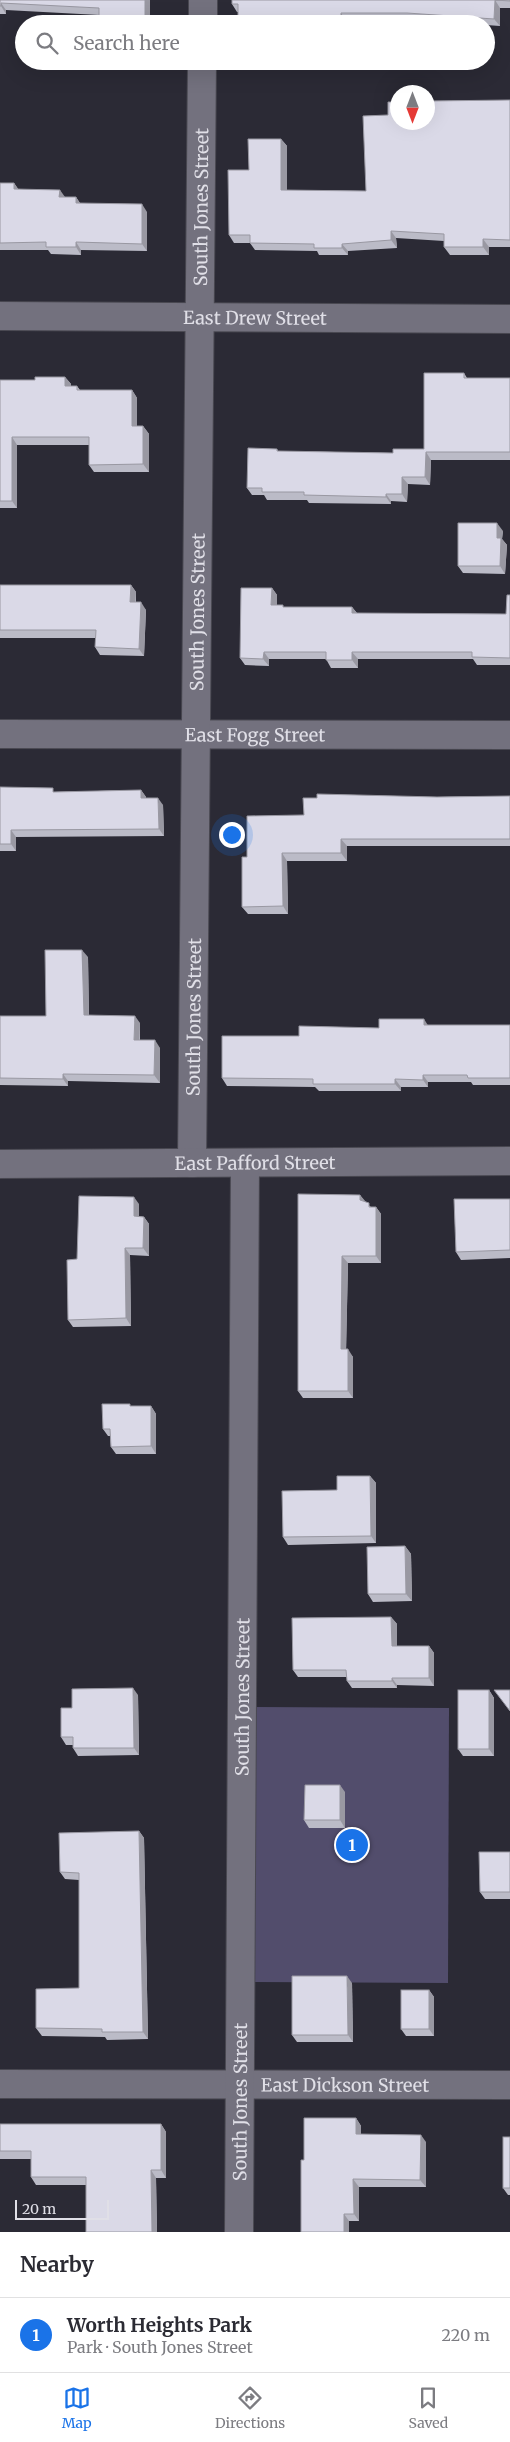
<!DOCTYPE html>
<html lang="en">
<head>
<meta charset="utf-8">
<style>
	:root { --surface:#fff; --page:#f2f2f3; --text:#2b2b33; --muted:#7c7c81; --line:#e1e1e2; --accent:#1a73e8 }
	body { margin:0; font-family:Merriweather,serif; background:var(--page); color:var(--text) }
	.compass { position:absolute; left:390px; top:85px; width:45px; height:45px; border-radius:50%; background:var(--surface); box-shadow:0 5px 20px #0002; rotate:180deg }
	.scale { position:absolute; left:15px; bottom:12px; width:94px; box-sizing:border-box; padding-left:5px; border:2px solid #e0dfe7; border-top:0; font-size:14px; line-height:18px; white-space:nowrap; color:#e0dfe7; -webkit-text-stroke:4px #2b2a35; paint-order:stroke }
	.you { position:absolute; left:231px; top:834px; width:18px; height:18px; margin:-12px; border:4px solid #fff; border-radius:50%; background:#1a73e8; box-shadow:0 0 0 8px #1a73e833 }
	.badge { display:grid; place-items:center; width:32px; height:32px; border-radius:50%; background:var(--accent); color:#fff; font-size:16px; font-weight:700 }
	.pin { position:absolute; translate:-50% -50%; border:2px solid #fff; box-shadow:0 1px 5px #0006 }
	.list { margin:0; padding:0; list-style:none }
	h2 { display:flex; justify-content:space-between; align-items:center; height:65px; margin:0; padding:0 20px; font-size:21px }
	h2 small { font-size:16px; font-weight:400; color:var(--muted) }
	.list li { display:grid; grid-template-columns:32px 1fr auto; gap:15px; align-items:center; box-sizing:border-box; height:75px; padding:0 20px; border-top:1px solid var(--line) }
	.list b { display:block; font-size:19px; white-space:nowrap }
	.list p { margin:0; font-size:16px; white-space:nowrap; color:var(--muted) }
	.list em { font-size:16px; font-style:normal; color:var(--muted) }
	.icon { flex:none; width:28px; height:28px; fill:none; stroke:currentColor; stroke-width:2; stroke-linecap:round; stroke-linejoin:round }
	.map { position:relative; flex:none; width:510px; height:2232px; overflow:hidden }
	.search { position:absolute; background:var(--surface); box-shadow:0 5px 20px #0002; left:15px; right:15px; top:15px; height:55px; display:flex; align-items:center; gap:12px; box-sizing:border-box; padding:0 18px; border-radius:28px; color:var(--muted); font-size:19px }
	.sheet { height:140px; background:var(--surface) }
	nav { display:flex; justify-content:space-around; align-items:center; box-sizing:border-box; height:70px; border-top:1px solid var(--line); background:var(--surface); font-size:14px; color:var(--muted) }
	nav a { display:grid; justify-items:center; gap:2px }
	nav .on { color:var(--accent) }
	.map>svg:first-child { display:block }
	.green { fill:#524d6c }
	.lines { fill:none; stroke-linecap:round; stroke-linejoin:round }
	.minor-casing { stroke:#494851; stroke-width:30 }
	.minor { stroke:#73717e; stroke-width:28 }
	.wall { fill:#bbbbc7 }
	.shaded-wall { fill:#9998a2 }
	.building { fill:#dad9e7; stroke:#9998a2 }
	.labels { text-anchor:middle; dominant-baseline:central; stroke-width:5; stroke-linejoin:round; paint-order:stroke }
	.street-label { font-size:18px; fill:#e0dfe7; stroke:#2b2a35 }
</style>
</head>
<body>
<div class="map">
<svg width="510" height="2232" viewBox="0 0 510 2232">
	<rect width="100%" height="100%" fill="#2b2a35"/>
	<polygon class="green" points="255,1707 449,1708 448,1983 254,1982"/>
	<g class="lines">
		<defs>
			<g id="minor">
				<polyline points="203,24 203,0"/>
				<path id="s1" d="M0,316L510,319"/>
				<path id="s2" d="M0,734L510,735"/>
				<path id="s3" d="M192,1163L202,61"/>
				<path id="s4" d="M0,1164L510,1161"/>
				<path id="s5" d="M0,2084L510,2085"/>
				<path id="s6" d="M239,2232L245,1163"/>
			</g>
		</defs>
		<use href="#minor" class="minor-casing"/>
		<use href="#minor" class="minor"/>
	</g>
	<g class="wall">
		<polygon points="0,0 150,0 99,15 6,10 6,14 0,14"/>
		<polygon points="510,0 510,8 500,8 500,26 486,25 486,24 461,24 412,21 346,21 346,24 243,24 238,17 238,12 237,12 232,4"/>
		<polygon points="510,100 510,247 489,247 489,255 450,255 444,247 444,241 396,238 397,248 348,251 348,255 319,255 317,251 255,250 250,243 234,243 229,235 249,170 281,139 287,146 287,190 366,191 388,115"/>
		<polygon points="0,183 14,183 18,189 65,197 76,197 80,203 147,212 147,251 81,250 81,255 51,254 48,250 0,250"/>
		<polygon points="464,373 467,378 510,378 510,460 431,460 430,485 408,484 407,502 391,501 391,504 309,503 307,500 267,500 264,495 252,495 247,488 277,449 278,451 393,453 424,449"/>
		<polygon points="65,377 71,384 71,386 77,386 80,390 132,390 137,398 137,426 143,426 149,434 149,472 94,472 89,465 89,445 17,445 17,508 0,508 0,380 35,380"/>
		<polygon points="503,531 502,539 507,545 505,574 463,573 458,566"/>
		<polygon points="0,585 131,585 136,592 136,602 146,610 144,656 100,655 95,647 96,638 0,638"/>
		<polygon points="272,588 277,595 277,605 284,607 352,607 357,613 506,614 510,595 510,665 477,665 473,659 358,659 358,668 331,668 326,659 269,659 269,666 245,665 240,658"/>
		<polygon points="0,787 55,792 141,790 146,797 146,798 163,805 164,836 16,837 16,851 0,851"/>
		<polygon points="510,796 510,846 347,846 347,861 287,861 288,914 248,914 242,907 247,857 304,815 437,797"/>
		<polygon points="88,957 89,1015 140,1023 140,1040 160,1048 160,1083 68,1081 68,1086 0,1085 0,1016 46,1016"/>
		<polygon points="428,1025 510,1025 510,1085 473,1085 471,1082 428,1082 428,1087 401,1087 401,1091 319,1091 315,1087 227,1086 222,1078 299,1036 379,1028"/>
		<polygon points="360,1195 365,1202 371,1207 376,1207 381,1214 381,1263 348,1263 346,1349 353,1357 353,1398 303,1398 298,1391"/>
		<polygon points="510,1199 510,1258 461,1260 456,1252"/>
		<polygon points="139,1204 139,1216 144,1217 149,1224 149,1256 130,1255 131,1326 73,1327 68,1320 77,1259"/>
		<polygon points="131,1406 151,1406 156,1414 156,1454 116,1454 111,1447 110,1436 108,1436 103,1429"/>
		<polygon points="370,1476 376,1483 376,1543 288,1545 283,1537 337,1490"/>
		<polygon points="405,1546 411,1554 412,1601 373,1602 368,1594"/>
		<polygon points="391,1617 397,1624 397,1646 429,1646 434,1653 434,1686 397,1685 397,1688 352,1688 347,1681 347,1677 298,1677 293,1670"/>
		<polygon points="489,1690 494,1698 494,1756 463,1756 458,1749"/>
		<polygon points="138,1695 139,1755 78,1756 73,1748 73,1745 66,1745 61,1737 72,1708"/>
		<polygon points="345,1792 345,1828 309,1828 304,1820"/>
		<polygon points="139,1831 144,1838 148,2039 107,2040 105,2037 42,2036 36,2028 79,1988 79,1880 65,1879 60,1872"/>
		<polygon points="510,1852 510,1899 485,1899 480,1892"/>
		<polygon points="352,1983 353,2042 297,2042 292,2035"/>
		<polygon points="429,1990 434,1997 434,2036 406,2036 401,2029"/>
		<polygon points="356,2118 361,2126 361,2134 426,2142 426,2187 359,2187 359,2221 349,2221 349,2232 304,2160"/>
		<polygon points="0,2124 161,2124 166,2132 166,2178 156,2178 157,2232 86,2232 86,2185 36,2185 31,2177 31,2159 0,2159"/>
		<polygon points="510,2137 510,2195 508,2195 503,2188"/>
	</g>
	<g class="shaded-wall">
		<rect x="145" y="0" width="5" height="24"/>
		<polygon points="495,0 500,8 500,26 494,19"/>
		<polygon points="1,3 6,10 6,14 1,6"/>
		<polygon points="341,13 346,21 346,24 341,24"/>
		<polygon points="281,139 287,146 287,197 281,190"/>
		<polygon points="14,183 19,190 14,189"/>
		<polygon points="60,190 65,197 59,197"/>
		<polygon points="76,197 81,205 76,203"/>
		<polygon points="142,204 147,212 147,251 142,244"/>
		<polygon points="391,231 396,238 397,248 391,240"/>
		<polygon points="483,239 489,247 489,255 483,247"/>
		<polygon points="76,242 81,250 81,255 76,247"/>
		<polygon points="342,244 348,251 348,255 342,248"/>
		<polygon points="65,377 71,384 71,393 65,386"/>
		<polygon points="132,390 137,398 137,434 132,426"/>
		<polygon points="143,426 149,434 149,472 143,464"/>
		<polygon points="12,437 17,445 17,508 12,501"/>
		<polygon points="426,452 431,460 430,485 425,477"/>
		<polygon points="402,477 408,484 407,502 402,494"/>
		<polygon points="386,494 391,501 391,504 386,497"/>
		<polygon points="497,523 503,531 502,539 507,545 505,574 500,566 497,538"/>
		<polygon points="131,585 136,592 135,609 130,602"/>
		<polygon points="272,588 277,595 277,613 271,605"/>
		<polygon points="141,602 146,610 144,656 139,649"/>
		<polygon points="352,607 358,615 352,613"/>
		<polygon points="264,652 269,659 269,666 263,659"/>
		<polygon points="352,652 358,659 358,668 352,660"/>
		<polygon points="141,790 146,797 146,806 141,798"/>
		<polygon points="158,798 163,805 164,836 159,829"/>
		<polygon points="11,830 16,837 16,851 11,844"/>
		<polygon points="341,839 347,846 347,861 341,853"/>
		<polygon points="282,853 287,861 288,914 283,906"/>
		<polygon points="82,950 88,957 89,1022 84,1015"/>
		<polygon points="135,1016 140,1023 139,1048 134,1040"/>
		<polygon points="424,1019 429,1027 424,1025"/>
		<polygon points="155,1040 160,1048 160,1083 154,1075"/>
		<polygon points="63,1074 68,1081 68,1086 63,1079"/>
		<polygon points="423,1075 428,1082 428,1087 423,1080"/>
		<polygon points="395,1079 401,1087 401,1091 395,1084"/>
		<polygon points="360,1195 366,1202 360,1200"/>
		<polygon points="134,1197 139,1204 139,1224 134,1216"/>
		<polygon points="376,1207 381,1214 381,1263 376,1256"/>
		<polygon points="144,1217 149,1224 149,1256 143,1248"/>
		<polygon points="125,1248 130,1255 131,1326 126,1318"/>
		<polygon points="342,1256 348,1263 346,1357 341,1349"/>
		<polygon points="348,1349 353,1357 353,1398 348,1391"/>
		<polygon points="151,1406 156,1414 156,1454 151,1446"/>
		<polygon points="370,1476 376,1483 376,1543 371,1536"/>
		<polygon points="405,1546 411,1554 412,1601 406,1594"/>
		<polygon points="391,1617 397,1624 397,1653 392,1646"/>
		<polygon points="429,1646 434,1653 434,1686 429,1678"/>
		<polygon points="392,1678 397,1685 397,1688 392,1681"/>
		<polygon points="133,1688 138,1695 139,1755 134,1748"/>
		<polygon points="489,1690 494,1698 494,1756 489,1749"/>
		<polygon points="340,1785 345,1792 345,1828 340,1820"/>
		<polygon points="139,1831 144,1838 148,2039 143,2032"/>
		<polygon points="347,1976 352,1983 353,2042 348,2035"/>
		<polygon points="429,1990 434,1997 434,2036 429,2029"/>
		<polygon points="356,2118 361,2126 361,2142 356,2134"/>
		<polygon points="161,2124 166,2132 166,2178 161,2170"/>
		<polygon points="421,2135 426,2142 426,2187 420,2180"/>
		<polygon points="151,2170 156,2178 157,2232 152,2232"/>
		<polygon points="353,2179 359,2187 359,2221 354,2214"/>
		<polygon points="344,2214 349,2221 349,2232 344,2232"/>
	</g>
	<g class="building">
		<polygon points="0,0 145,0 145,24 99,24 99,8 1,3 1,6 0,6"/>
		<polygon points="232,0 510,0 510,1 495,0 494,19 407,13 341,13 341,24 317,24 317,17 238,17 238,4 232,4"/>
		<polygon points="510,100 510,240 483,239 483,247 444,247 444,234 391,231 391,240 342,244 342,248 314,248 314,244 250,243 250,235 229,235 228,170 249,170 248,139 281,139 281,190 366,191 363,116 388,115 388,102 398,102 398,122 428,122 428,101"/>
		<polygon points="0,183 14,183 14,189 60,190 59,197 76,197 76,203 142,204 142,244 76,242 76,247 46,247 46,242 0,243"/>
		<polygon points="424,373 464,373 464,378 510,378 510,452 426,452 425,477 402,477 402,494 386,494 386,497 304,495 304,492 262,492 262,488 247,488 248,448 277,449 277,451 393,453 393,449 424,449"/>
		<polygon points="35,377 65,377 65,386 77,386 77,390 132,390 132,426 143,426 143,464 89,465 89,437 12,437 12,501 0,501 0,380 35,380"/>
		<polygon points="458,523 497,523 497,538 501,538 500,566 458,566"/>
		<polygon points="0,585 131,585 130,602 141,602 139,649 95,647 96,630 0,630"/>
		<polygon points="241,588 272,588 271,605 283,605 283,607 352,607 352,613 506,614 507,595 510,595 510,658 472,657 472,652 352,652 352,660 326,660 326,652 264,652 263,659 240,658"/>
		<polygon points="0,787 53,788 53,792 141,790 141,798 158,798 159,829 11,830 11,844 0,844"/>
		<polygon points="317,794 437,797 510,796 510,839 341,839 341,853 282,853 283,906 242,907 242,857 247,857 247,816 304,815 303,798 317,798"/>
		<polygon points="45,950 82,950 84,1015 135,1016 134,1040 155,1040 154,1075 63,1074 63,1079 0,1078 0,1016 46,1016"/>
		<polygon points="379,1019 424,1019 424,1025 510,1025 510,1078 468,1078 467,1075 423,1075 423,1080 395,1079 395,1084 313,1084 313,1079 222,1078 222,1036 299,1036 299,1026 379,1028"/>
		<polygon points="298,1194 360,1195 360,1200 369,1203 369,1207 376,1207 376,1256 342,1256 341,1349 348,1349 348,1391 298,1391"/>
		<polygon points="79,1196 134,1197 134,1216 144,1217 143,1248 125,1248 126,1318 68,1320 67,1260 77,1259"/>
		<polygon points="454,1199 510,1199 510,1250 456,1252"/>
		<polygon points="102,1404 130,1404 130,1406 151,1406 151,1446 111,1447 110,1429 103,1429"/>
		<polygon points="337,1476 370,1476 371,1536 283,1537 282,1491 337,1490"/>
		<polygon points="405,1546 406,1594 368,1594 367,1547"/>
		<polygon points="391,1617 392,1646 429,1646 429,1678 392,1678 392,1681 347,1681 346,1670 293,1670 292,1618"/>
		<polygon points="133,1688 134,1748 73,1748 73,1737 61,1737 61,1708 72,1708 72,1689"/>
		<rect x="458" y="1690" width="31" height="59"/>
		<polygon points="494,1690 510,1690 510,1711"/>
		<polygon points="305,1785 340,1785 340,1820 304,1820"/>
		<polygon points="139,1831 143,2032 102,2032 102,2029 36,2028 36,1989 79,1988 79,1873 60,1872 59,1833"/>
		<polygon points="479,1852 510,1852 510,1892 480,1892"/>
		<polygon points="292,1976 347,1976 348,2035 292,2035"/>
		<rect x="401" y="1990" width="28" height="39"/>
		<polygon points="304,2118 356,2118 356,2134 421,2135 420,2180 353,2179 354,2214 344,2214 344,2232 301,2232 301,2160 304,2160"/>
		<polygon points="0,2124 161,2124 161,2170 151,2170 152,2232 86,2232 86,2177 31,2177 31,2151 0,2151"/>
		<rect x="503" y="2137" width="7" height="51"/>
	</g>
	<g class="labels">
		<g class="street-label">
			<text stroke="none"><textPath href="#s3" startOffset="956">South Jones Street</textPath></text>
			<text stroke="none"><textPath href="#s1" startOffset="255">East Drew Street</textPath></text>
			<text stroke="none"><textPath href="#s3" startOffset="551">South Jones Street</textPath></text>
			<text stroke="none"><textPath href="#s2" startOffset="255">East Fogg Street</textPath></text>
			<text stroke="none"><textPath href="#s3" startOffset="146">South Jones Street</textPath></text>
			<text stroke="none"><textPath href="#s4" startOffset="255">East Pafford Street</textPath></text>
			<text stroke="none"><textPath href="#s6" startOffset="535">South Jones Street</textPath></text>
			<text stroke="none"><textPath href="#s5" startOffset="345">East Dickson Street</textPath></text>
			<text stroke="none"><textPath href="#s6" startOffset="130">South Jones Street</textPath></text>
		</g>
	</g>
</svg>
<svg class="compass" viewBox="-18 -18 36 36"><path d="M0-13l5 13h-10z" fill="#e53935"/><path d="M0 13l5-13h-10z" fill="#7c7c81"/></svg>
<div class="scale">20 m</div>
<div class="you"></div>
<div class="pin badge" style="left:352px;top:1845px">1</div>
<div class="search"><svg class="icon" aria-label="search" viewBox="0 0 24 24"><circle cx="10" cy="10" r="6"/><path d="M15 15l6 6"/></svg>Search here</div>
</div>
<section class="sheet">
<h2>Nearby<small></small></h2>
<ul class="list">
<li><span class="badge">1</span><div><b>Worth Heights Park</b><p>Park · South Jones Street</p></div><em>220 m</em></li>
</ul>
</section>
<nav>
<a class="on"><svg class="icon" aria-label="map" viewBox="0 0 24 24"><path d="M3 6l6-2 6 2 6-2v14l-6 2-6-2-6 2zM9 4v14M15 6v14"/></svg>Map</a>
<a><svg class="icon" aria-label="directions" viewBox="0 0 24 24"><path d="M12 3l9 9-9 9-9-9zM9 14v-3h6M13 9l2 2-2 2"/></svg>Directions</a>
<a><svg class="icon" aria-label="saved" viewBox="0 0 24 24"><path d="M7 4h10v16l-5-4-5 4z"/></svg>Saved</a>
</nav>
</body>
</html>
